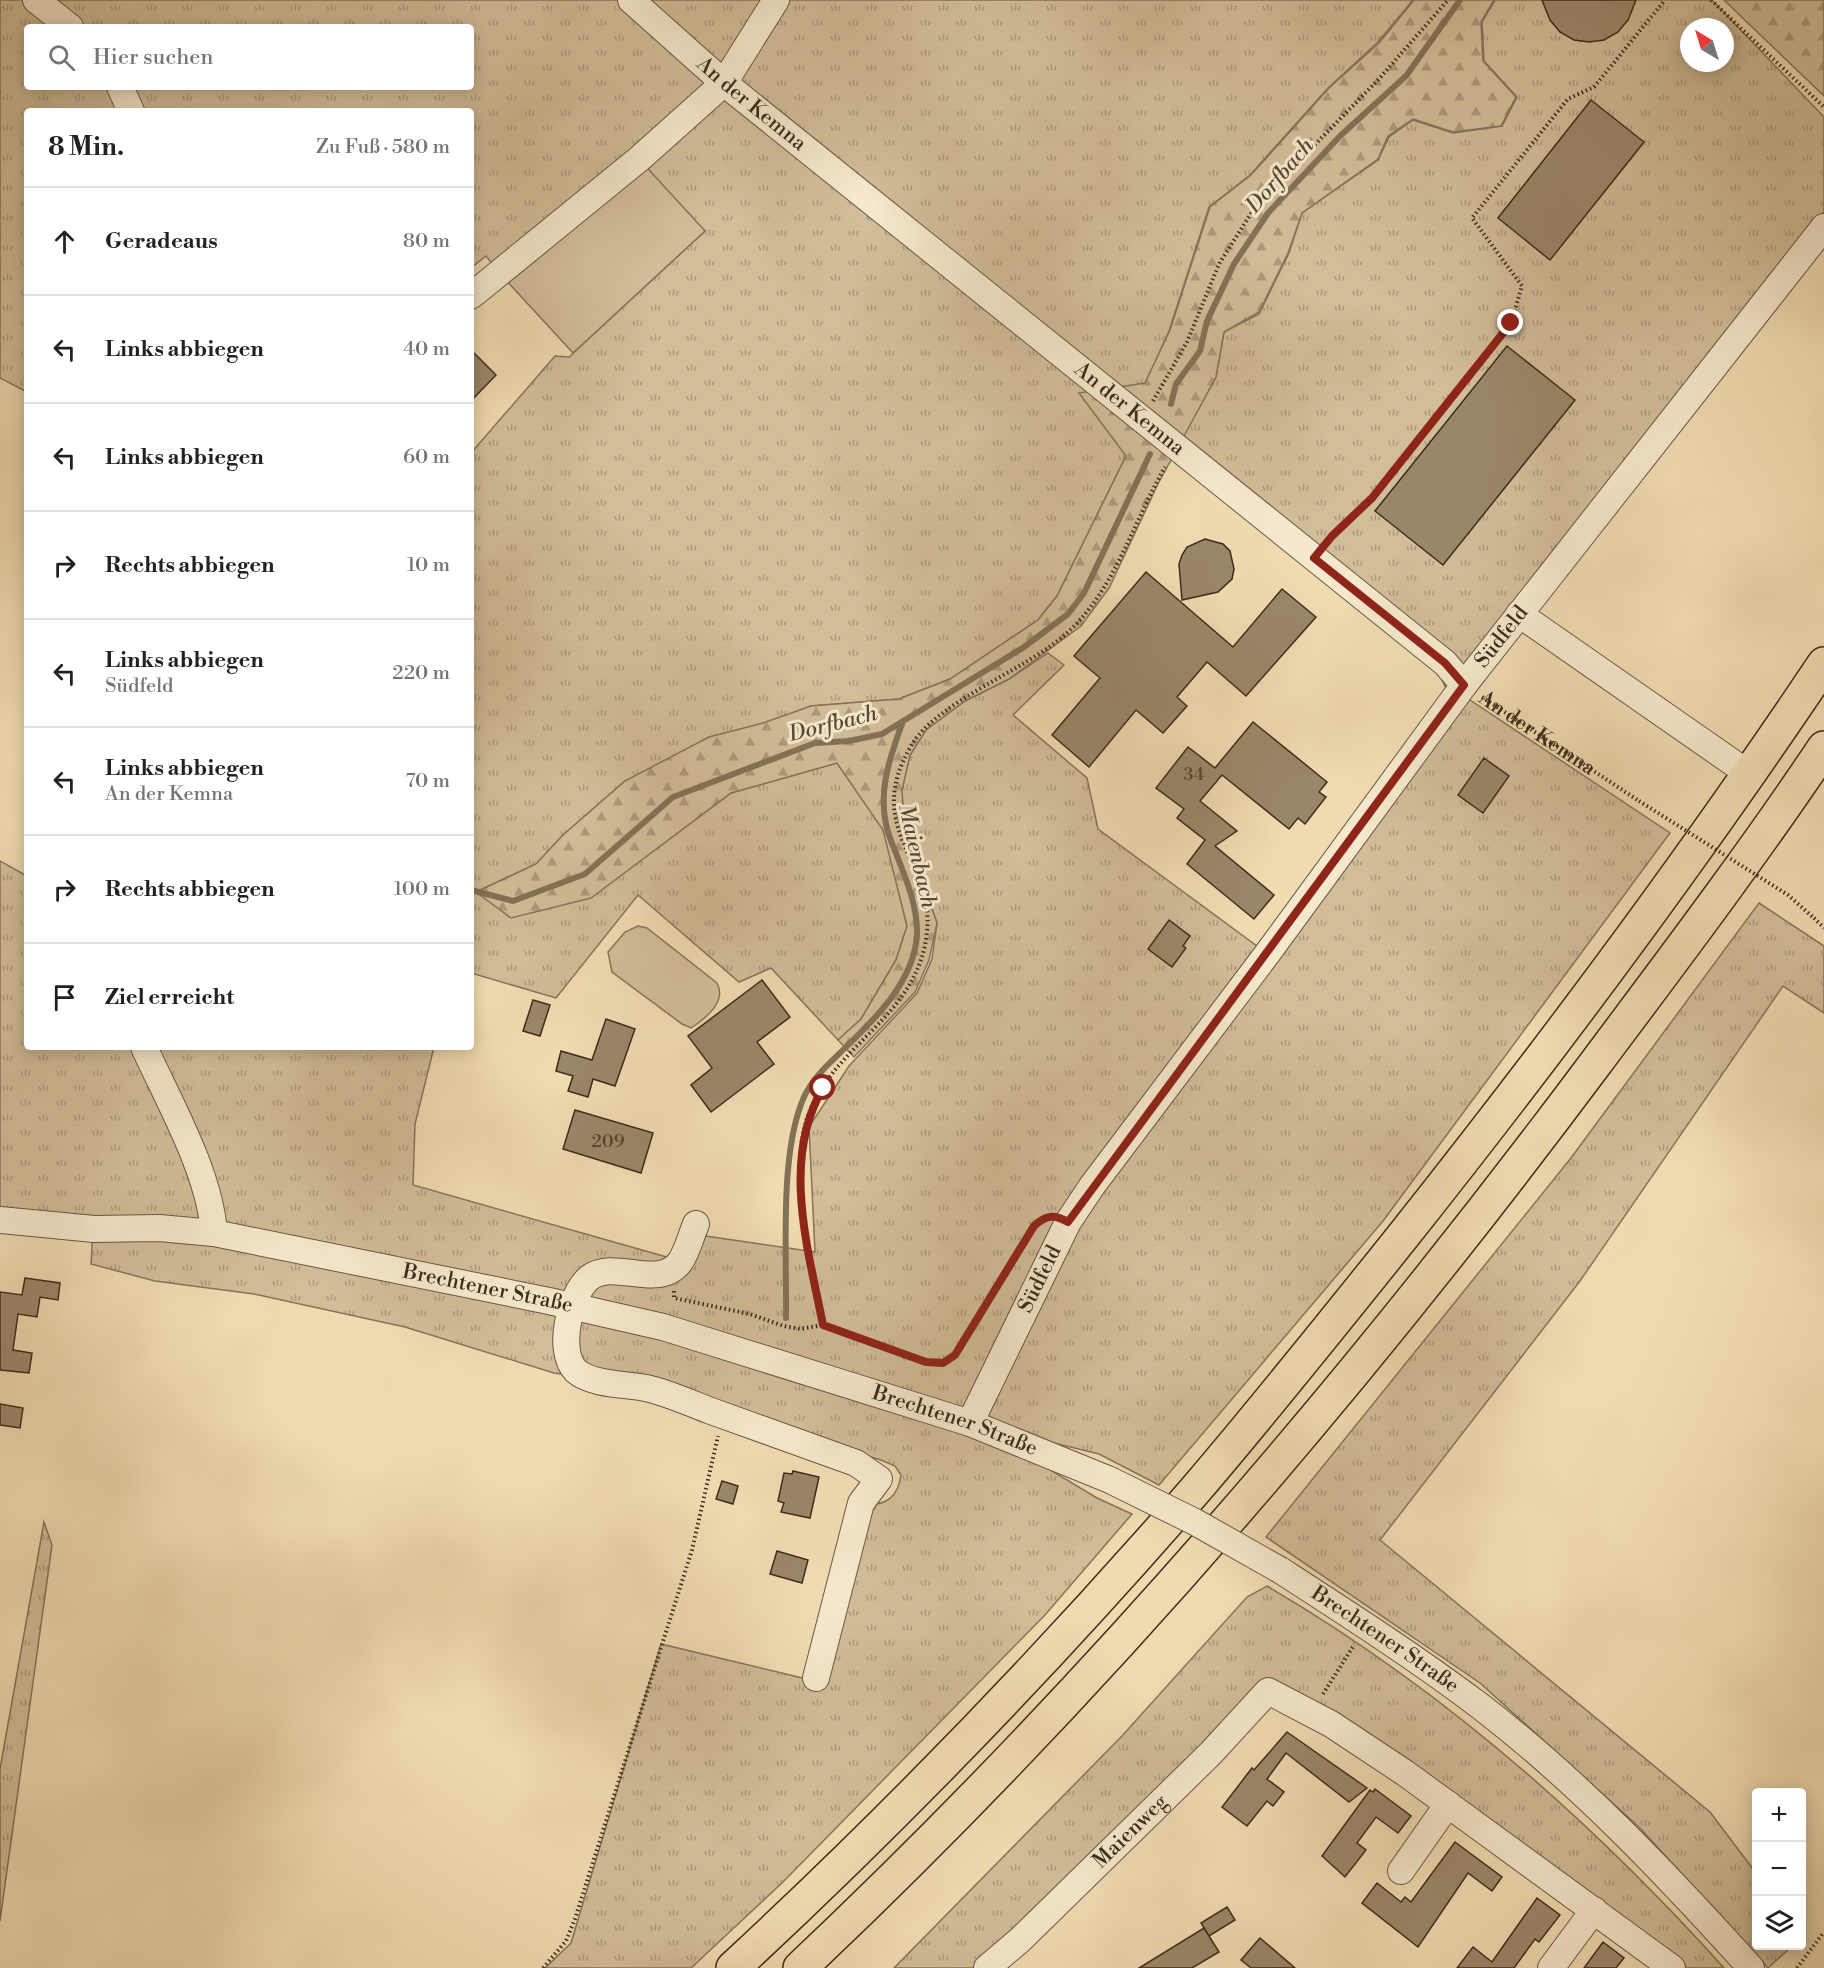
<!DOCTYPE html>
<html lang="de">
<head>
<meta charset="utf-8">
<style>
	:root { --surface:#fff; --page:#f6f6f6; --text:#202124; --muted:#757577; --line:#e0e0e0 }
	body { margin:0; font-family:"Libre Bodoni",serif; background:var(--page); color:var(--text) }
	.controls { position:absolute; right:18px; bottom:18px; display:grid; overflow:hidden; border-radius:6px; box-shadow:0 3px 15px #0003 }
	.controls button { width:54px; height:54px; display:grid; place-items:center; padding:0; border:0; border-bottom:2px solid var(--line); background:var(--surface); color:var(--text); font:30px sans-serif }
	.compass { position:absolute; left:1680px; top:18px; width:54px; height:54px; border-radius:50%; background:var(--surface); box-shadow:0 3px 15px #0003; rotate:322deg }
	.stop { position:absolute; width:18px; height:18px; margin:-14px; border:4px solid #8f2418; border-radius:50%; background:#fff }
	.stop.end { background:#8f2418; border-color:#fff; box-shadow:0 2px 6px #0008 }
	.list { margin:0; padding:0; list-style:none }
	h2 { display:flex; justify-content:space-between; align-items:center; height:78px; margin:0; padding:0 24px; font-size:26px }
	h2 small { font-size:20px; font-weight:400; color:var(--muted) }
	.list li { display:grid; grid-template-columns:39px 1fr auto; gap:18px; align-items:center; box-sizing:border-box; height:108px; padding:0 24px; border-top:2px solid var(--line) }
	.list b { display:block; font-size:22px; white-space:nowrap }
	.list p { margin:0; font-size:20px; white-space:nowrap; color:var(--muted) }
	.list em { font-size:20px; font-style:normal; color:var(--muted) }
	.icon { flex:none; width:33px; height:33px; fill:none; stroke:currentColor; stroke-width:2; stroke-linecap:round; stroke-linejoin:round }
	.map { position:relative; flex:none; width:1824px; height:1968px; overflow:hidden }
	.search { position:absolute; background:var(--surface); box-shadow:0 3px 15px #0003; left:24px; top:24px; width:450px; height:66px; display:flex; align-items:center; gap:15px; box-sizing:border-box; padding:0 21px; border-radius:6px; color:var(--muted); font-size:22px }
	.panel { position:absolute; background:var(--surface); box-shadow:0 3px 15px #0003; left:24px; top:108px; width:450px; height:942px; border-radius:6px }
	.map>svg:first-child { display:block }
	.grass { fill:url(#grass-tufts); stroke:#86745a; stroke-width:1.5; fill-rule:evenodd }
	.forest { fill:url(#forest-firs); stroke:#86745a; stroke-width:1.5 }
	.pitch { fill:#d1bd98; stroke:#86745a; stroke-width:1.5 }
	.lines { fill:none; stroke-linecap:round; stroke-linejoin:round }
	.stream { stroke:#837257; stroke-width:6 }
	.building { fill:#9a8769; stroke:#3c2c1c; stroke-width:1.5 }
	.minor-casing { stroke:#695841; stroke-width:28 }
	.highway-casing { stroke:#3c2c1c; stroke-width:36 }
	.path { stroke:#3c2c1c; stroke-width:4; stroke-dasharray:1.5 3; stroke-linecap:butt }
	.minor { stroke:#f5e8cc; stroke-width:26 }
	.highway { stroke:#f0dbb1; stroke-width:33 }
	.minor-bridge-casing { stroke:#695841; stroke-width:28; stroke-linecap:butt }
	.path-bridge { stroke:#3c2c1c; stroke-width:4; stroke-dasharray:1.5 3; stroke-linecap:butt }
	.minor-bridge { stroke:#f5e8cc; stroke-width:26 }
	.route { stroke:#8f2418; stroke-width:8 }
	.labels { text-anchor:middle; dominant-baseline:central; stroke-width:6; stroke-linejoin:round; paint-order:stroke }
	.number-label { font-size:18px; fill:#54432f }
	.street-label { font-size:21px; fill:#3c2c1c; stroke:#f5e8cc }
	.water-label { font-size:22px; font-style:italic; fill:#5a4934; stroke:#f5e8cc }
</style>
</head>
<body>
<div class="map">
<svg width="1824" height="1968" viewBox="0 0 1824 1968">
	<defs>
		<pattern id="grass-tufts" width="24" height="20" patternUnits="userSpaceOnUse" patternTransform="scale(1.5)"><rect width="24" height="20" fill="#d1bd98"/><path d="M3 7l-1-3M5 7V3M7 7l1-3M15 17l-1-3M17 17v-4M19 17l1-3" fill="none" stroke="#ab9a7b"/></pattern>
		<pattern id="forest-firs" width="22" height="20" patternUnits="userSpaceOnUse" patternTransform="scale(1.5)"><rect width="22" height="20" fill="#d1bd98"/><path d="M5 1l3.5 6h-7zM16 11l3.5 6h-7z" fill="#ab9a7b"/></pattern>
	</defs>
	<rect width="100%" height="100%" fill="#f0dbb1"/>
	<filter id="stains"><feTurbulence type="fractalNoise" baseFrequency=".00333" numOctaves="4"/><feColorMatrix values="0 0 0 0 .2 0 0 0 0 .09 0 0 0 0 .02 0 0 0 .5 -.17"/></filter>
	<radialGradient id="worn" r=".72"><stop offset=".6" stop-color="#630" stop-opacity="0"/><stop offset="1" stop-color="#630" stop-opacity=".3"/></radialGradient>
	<g class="grass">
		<path d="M0,0H1413L1378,42L1328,88L1250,175L1209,207L1169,331L1145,384L1126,456L1057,596L1038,620L950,679L899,699L811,706L625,781L563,835L536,864L476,892L618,877L731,793L837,763L884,830L907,926L896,960L861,1019L838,1040L771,968L739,982L638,895L556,998L471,973V453L555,356L569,357L705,231L503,277L486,256L471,268V111H27V392L0,378ZM27,27H471V87H27Z"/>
		<path d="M1495,0H1712L1824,117V212L1447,690L1432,660L1176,449L1216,377L1224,332L1259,314L1289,253L1302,213L1378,160L1389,137L1413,120L1453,133L1502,126L1517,97L1484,61L1482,22ZM1689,27H1725V63H1689Z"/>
		<path d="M1048,653L1064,665L1013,715L1087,778L1098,829L1265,952L1073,1227L1467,698L1670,833L1383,1221L1159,1485L1099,1454L972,1423L1097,1498L1132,1514L1045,1615L783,1882L691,1968H545L571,1943L661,1644L819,1682L866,1505C888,1505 898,1496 901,1475L895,1466L881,1460L591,1378L554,1373L405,1327L254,1294L155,1281L91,1264L93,1229L0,1218V861L27,876V1047H434L415,1124L413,1185L688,1263L699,1235L815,1252L809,1127L849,1066L917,993L932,959L937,923L904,827L902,790L910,755L926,730L965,701L1009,679Z"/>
		<polygon points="1759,903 1824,946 1824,1013 1783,986 1580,1281 1380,1540 1710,1812 1756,1873 1756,1946 1792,1946 1768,1968 1639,1827 1480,1683 1266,1537 1571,1158"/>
		<polygon points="44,1522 52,1545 0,1921 0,1769"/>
		<path d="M1267,1586C1440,1687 1590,1819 1724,1968H1672L1268,1691L987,1968H894L1122,1736L1247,1597Z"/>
	</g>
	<g class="forest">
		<polygon points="1414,0 1494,0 1481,22 1483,61 1516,97 1501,126 1453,132 1413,119 1388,136 1378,159 1302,213 1288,253 1259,312 1224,332 1216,377 1158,484 1109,588 1081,626 1009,679 965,701 926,730 910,755 902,790 904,827 937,923 929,960 915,992 854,1057 838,1040 861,1019 896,960 907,926 883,830 837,763 731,793 591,898 511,918 476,892 536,864 563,835 625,781 709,737 763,723 811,706 899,699 950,679 1038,620 1057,596 1126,456 1079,393 1145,383 1170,330 1210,207 1251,175 1329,88 1379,43"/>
		<polygon points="1724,0 1824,0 1824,96"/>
	</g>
	<g class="pitch">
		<polygon points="639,159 705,231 573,353 503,277"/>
		<path d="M638,926L647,928L717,983C727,1002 706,1018 691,1028L682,1024L612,972L608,952L625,932Z"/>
	</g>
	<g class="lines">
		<g class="stream">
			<polyline points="1171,404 1176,384 1200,351 1207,321 1234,264 1268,213 1341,135 1406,76 1460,0"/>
			<polyline points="471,890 513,901 585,874 673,797 815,743 849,741 882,734 1024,647 1068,614 1084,593 1150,454"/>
			<path d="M786,1318C787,1254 779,1153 804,1097C813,1077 830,1063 845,1048C876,1018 914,981 917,935C918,900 900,866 889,835C876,797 889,759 902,724"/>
		</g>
	</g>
	<g class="building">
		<polygon points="1542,0 1636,0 1628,20 1618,32 1604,40 1589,42 1574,40 1560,32 1550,20"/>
		<polygon points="1591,100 1644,142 1550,260 1498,218"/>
		<polygon points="1507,346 1575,400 1443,565 1375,511"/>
		<polygon points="471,350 496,375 471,401"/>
		<polygon points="1205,539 1223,544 1230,551 1234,569 1232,579 1218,592 1182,600 1179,564 1182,555 1187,547"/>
		<polygon points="1146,572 1233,647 1282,589 1316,617 1246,696 1207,662 1177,697 1187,706 1163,733 1136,710 1089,767 1052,735 1100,678 1074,656"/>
		<polygon points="1253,722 1327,782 1319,792 1326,797 1315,811 1305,824 1298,818 1289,829 1222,775 1200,801 1237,831 1215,846 1274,895 1254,919 1187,864 1205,840 1177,818 1184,809 1156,788 1188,747 1215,768"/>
		<polygon points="1484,758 1509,776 1483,813 1458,795"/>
		<polygon points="1169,920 1190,936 1183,946 1186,948 1172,967 1148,949"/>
		<polygon points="762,980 790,1017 757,1042 774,1064 711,1112 691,1085 712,1068 688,1036"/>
		<polygon points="533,1000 550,1005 540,1036 523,1031"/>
		<polygon points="606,1019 635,1029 615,1086 593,1079 588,1097 568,1091 573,1076 556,1071 561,1051 592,1060"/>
		<polygon points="575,1110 653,1133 641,1173 563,1149"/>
		<polygon points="25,1278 60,1283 58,1300 40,1297 37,1317 18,1314 13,1350 32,1353 29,1373 0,1370 0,1292 22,1295"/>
		<polygon points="0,1404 23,1408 20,1428 0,1425"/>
		<polygon points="793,1471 819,1477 810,1518 781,1512 784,1503 778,1501 784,1473 792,1474"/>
		<polygon points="722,1481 738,1486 733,1504 716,1499"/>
		<polygon points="777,1551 808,1560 802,1583 770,1574"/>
		<polygon points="1287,1732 1367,1788 1349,1802 1286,1753 1267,1779 1284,1792 1273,1806 1267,1801 1247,1826 1222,1807 1252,1768 1254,1770"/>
		<polygon points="1375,1789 1411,1816 1398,1833 1376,1817 1357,1843 1366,1850 1345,1877 1322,1856 1370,1790 1373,1792"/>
		<polygon points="1455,1842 1502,1877 1492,1891 1468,1873 1418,1947 1362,1903 1377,1883 1401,1902 1405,1897 1411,1902"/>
		<polygon points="1537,1898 1560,1915 1539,1942 1535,1939 1514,1968 1457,1968 1473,1947 1492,1962"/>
		<polygon points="1227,1907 1235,1920 1209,1936 1201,1923"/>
		<polygon points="1204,1928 1219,1952 1192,1968 1139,1968"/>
		<polygon points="1260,1938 1295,1968 1251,1968 1241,1960"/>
		<polygon points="1603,1942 1624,1958 1616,1968 1584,1968"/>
	</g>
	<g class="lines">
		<defs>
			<g id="minor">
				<polyline points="36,0 70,27"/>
				<path id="s2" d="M631,0L724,83L1445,663L1464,685"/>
				<polyline points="120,87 131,111"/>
				<polyline points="471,296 639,159 724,83 776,0"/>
				<polyline points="1519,614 1749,774"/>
				<path d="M144,1047C169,1102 210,1173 214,1233"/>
				<path id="s3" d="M0,1220L94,1229L159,1228L214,1233L549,1301L663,1327L970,1423L1110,1480"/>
				<path d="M696,1224C691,1236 687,1252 680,1262C658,1291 614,1258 589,1278C570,1294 556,1351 576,1371C592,1385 626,1384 646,1388C668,1393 690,1403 711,1411C759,1428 808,1446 856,1463L879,1479L861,1503L816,1678"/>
				<path id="s4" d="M970,1423L1068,1222L1092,1186L1267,954L1464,685L1824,227"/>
				<path id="s5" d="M1280,1570C1348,1614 1415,1657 1480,1706C1580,1783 1667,1875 1751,1968"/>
				<polyline points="1401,1871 1448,1804"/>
				<path id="s6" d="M987,1968L1020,1940L1211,1753L1268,1691L1331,1724L1405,1773L1672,1968"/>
				<polyline points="1551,1968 1594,1910"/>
			</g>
			<g id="highway">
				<path d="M733,1968C894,1819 1053,1654 1197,1488C1267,1406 1335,1321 1403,1236C1550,1051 1692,861 1824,664"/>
				<path d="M800,1968C1094,1691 1357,1383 1598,1060C1675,957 1753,854 1824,748"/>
			</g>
		</defs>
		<use href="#minor" class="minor-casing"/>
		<use href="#highway" class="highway-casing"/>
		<g class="path">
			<polyline points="1711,0 1824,107"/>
			<polyline points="1153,401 1187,342 1219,264 1257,204 1378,80 1448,0"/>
			<polyline points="1328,541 1372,498 1511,323 1522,286 1472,218 1568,99 1594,87 1665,0"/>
			<path id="s1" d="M1482,697L1639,801"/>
			<polyline points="1814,918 1824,928"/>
			<polyline points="674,1291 674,1298 750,1314 784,1326 800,1329 823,1325 926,1362 943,1363 955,1355 1033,1226 1045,1217"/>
			<path d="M823,1325C811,1266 785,1165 811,1108C842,1039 918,1015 927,932C935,861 862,829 911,746C937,701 1025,671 1067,633C1115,590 1133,522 1165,467"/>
			<polyline points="1323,1694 1354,1645"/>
			<polyline points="543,1968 566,1941 575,1919 692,1550 718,1436"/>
			<polyline points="1797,1968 1824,1932"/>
		</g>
		<use href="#minor" class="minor"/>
		<use href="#highway" class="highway"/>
		<defs>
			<polyline id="minor-bridge" points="1110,1480 1195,1522 1280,1570"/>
		</defs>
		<use href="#minor-bridge" class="minor-bridge-casing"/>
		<polyline class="path-bridge" points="1639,801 1788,895 1814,918"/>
		<use href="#minor-bridge" class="minor-bridge"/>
	</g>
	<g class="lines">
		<path class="route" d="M823,1088C781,1159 808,1249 823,1325L926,1362L943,1363L955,1355L1034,1226C1046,1215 1054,1214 1068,1222L1464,685L1445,663L1314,558L1332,536L1372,498L1511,323"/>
	</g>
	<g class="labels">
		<g class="number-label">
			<text x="1194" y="774">34</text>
			<text x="608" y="1141">209</text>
		</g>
		<g class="street-label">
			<text stroke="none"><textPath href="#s2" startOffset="159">An der Kemna</textPath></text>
			<text stroke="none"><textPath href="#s2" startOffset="645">An der Kemna</textPath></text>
			<text stroke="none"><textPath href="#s4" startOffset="952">Südfeld</textPath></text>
			<text stroke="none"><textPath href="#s1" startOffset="66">An der Kemna</textPath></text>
			<text stroke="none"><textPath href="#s4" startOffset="160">Südfeld</textPath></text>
			<text stroke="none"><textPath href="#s3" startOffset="494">Brechtener Straße</textPath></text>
			<text stroke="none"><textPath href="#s3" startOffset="980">Brechtener Straße</textPath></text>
			<text stroke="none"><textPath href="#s5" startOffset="126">Brechtener Straße</textPath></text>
			<text stroke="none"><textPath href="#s6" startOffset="198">Maienweg</textPath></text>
		</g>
		<g class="water-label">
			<text transform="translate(1280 176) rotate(-49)">Dorfbach</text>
			<text transform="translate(833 724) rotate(-14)">Dorfbach</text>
			<text transform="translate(917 856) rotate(77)">Maienbach</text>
		</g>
	</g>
	<rect width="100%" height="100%" filter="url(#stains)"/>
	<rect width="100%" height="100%" fill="url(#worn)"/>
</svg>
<div class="controls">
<button>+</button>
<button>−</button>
<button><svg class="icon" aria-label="layers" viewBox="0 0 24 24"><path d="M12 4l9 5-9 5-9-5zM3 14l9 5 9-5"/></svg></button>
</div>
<svg class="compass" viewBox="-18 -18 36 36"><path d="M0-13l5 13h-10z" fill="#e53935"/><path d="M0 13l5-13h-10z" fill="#757577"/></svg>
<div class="stop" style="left:823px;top:1088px"></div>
<div class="stop end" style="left:1511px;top:323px"></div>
<div class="search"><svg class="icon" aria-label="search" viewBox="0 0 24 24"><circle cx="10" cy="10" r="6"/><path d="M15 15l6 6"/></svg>Hier suchen</div>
<section class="panel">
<h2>8 Min.<small>Zu Fuß · 580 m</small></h2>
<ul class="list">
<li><svg class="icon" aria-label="ahead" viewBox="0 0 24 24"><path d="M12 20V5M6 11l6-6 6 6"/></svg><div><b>Geradeaus</b></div><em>80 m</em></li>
<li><svg class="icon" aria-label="left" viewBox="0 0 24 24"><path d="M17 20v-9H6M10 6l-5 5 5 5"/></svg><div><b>Links abbiegen</b></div><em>40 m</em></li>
<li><svg class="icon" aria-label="left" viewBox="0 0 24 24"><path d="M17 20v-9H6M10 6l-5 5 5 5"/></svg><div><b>Links abbiegen</b></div><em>60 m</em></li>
<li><svg class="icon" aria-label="right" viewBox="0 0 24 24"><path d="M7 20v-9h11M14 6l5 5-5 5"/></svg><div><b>Rechts abbiegen</b></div><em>10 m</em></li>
<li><svg class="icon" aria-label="left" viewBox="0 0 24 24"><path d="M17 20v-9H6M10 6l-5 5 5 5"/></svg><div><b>Links abbiegen</b><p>Südfeld</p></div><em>220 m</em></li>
<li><svg class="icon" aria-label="left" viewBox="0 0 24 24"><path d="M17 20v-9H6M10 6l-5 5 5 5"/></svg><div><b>Links abbiegen</b><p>An der Kemna</p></div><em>70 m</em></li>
<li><svg class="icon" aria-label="right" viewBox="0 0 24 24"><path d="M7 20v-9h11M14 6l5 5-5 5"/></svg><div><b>Rechts abbiegen</b></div><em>100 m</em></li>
<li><svg class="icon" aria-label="arrive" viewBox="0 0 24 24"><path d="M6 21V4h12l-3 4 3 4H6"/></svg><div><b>Ziel erreicht</b></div></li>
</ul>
</section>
</div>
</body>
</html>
